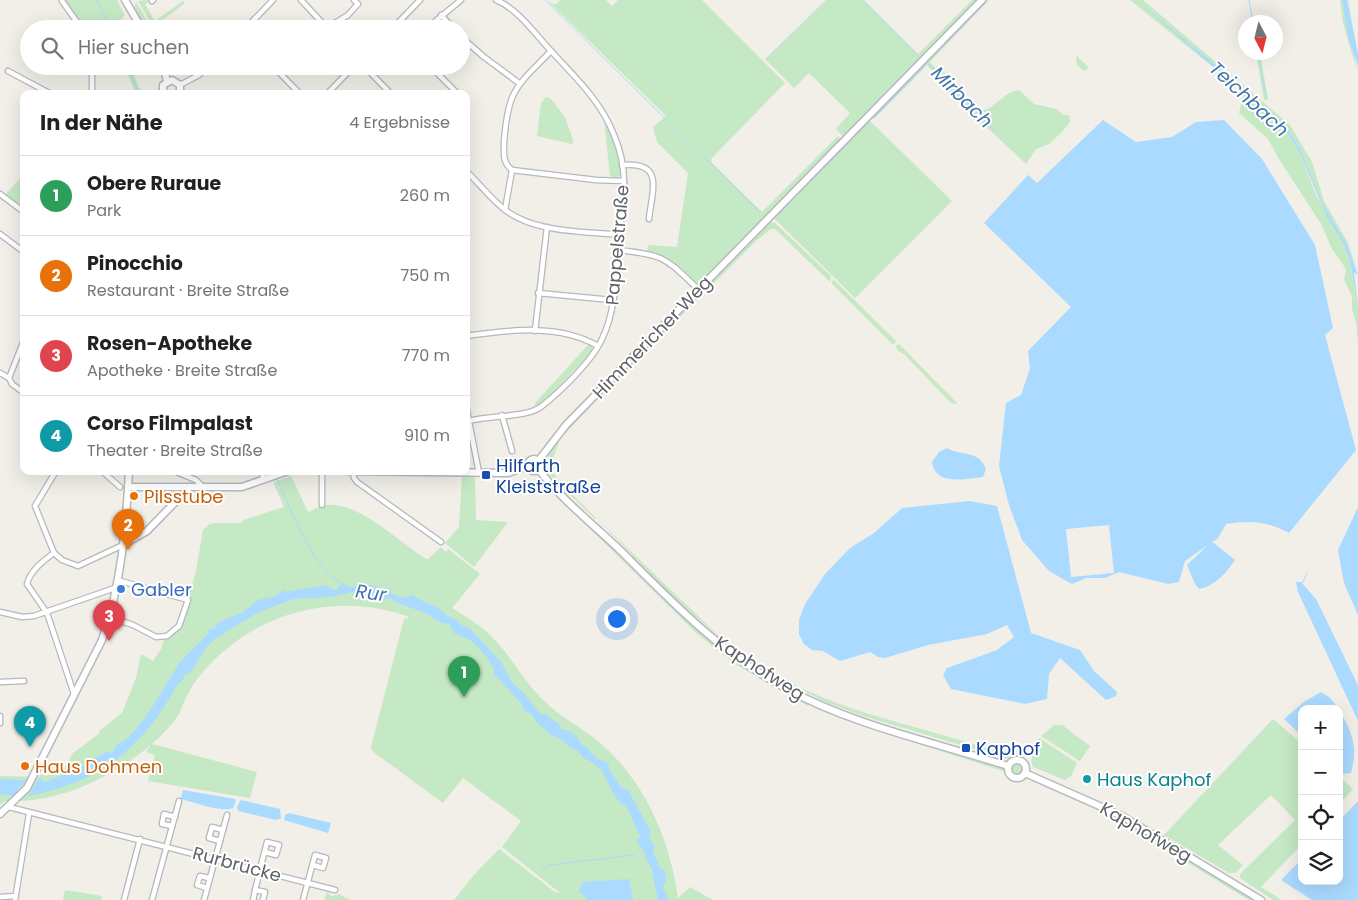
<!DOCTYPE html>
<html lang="de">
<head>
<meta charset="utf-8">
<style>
	:root { --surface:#fff; --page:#f6f6f6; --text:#202124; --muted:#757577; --line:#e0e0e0; --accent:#b45309 }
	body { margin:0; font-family:Poppins,sans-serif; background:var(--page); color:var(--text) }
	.controls { position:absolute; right:15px; bottom:15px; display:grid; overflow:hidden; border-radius:10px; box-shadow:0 5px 20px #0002 }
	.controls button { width:45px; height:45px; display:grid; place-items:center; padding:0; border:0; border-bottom:1px solid var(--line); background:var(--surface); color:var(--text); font:25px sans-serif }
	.compass { position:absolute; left:1238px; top:15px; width:45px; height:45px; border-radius:50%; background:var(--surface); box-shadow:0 5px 20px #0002; rotate:173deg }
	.you { position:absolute; left:616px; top:618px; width:18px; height:18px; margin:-12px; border:4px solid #fff; border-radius:50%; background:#1a73e8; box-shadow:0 0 0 8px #1a73e833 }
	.badge { display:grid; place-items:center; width:32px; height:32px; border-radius:50%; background:var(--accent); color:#fff; font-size:16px; font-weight:700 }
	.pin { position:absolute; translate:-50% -41px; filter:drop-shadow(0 1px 2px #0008) }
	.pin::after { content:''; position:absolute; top:26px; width:18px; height:15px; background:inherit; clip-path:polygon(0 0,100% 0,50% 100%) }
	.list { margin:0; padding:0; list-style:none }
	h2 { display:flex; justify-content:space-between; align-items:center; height:65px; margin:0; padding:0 20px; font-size:21px }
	h2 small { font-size:16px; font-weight:400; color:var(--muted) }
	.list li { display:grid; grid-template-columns:32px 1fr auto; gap:15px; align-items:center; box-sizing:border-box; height:80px; padding:0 20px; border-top:1px solid var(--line) }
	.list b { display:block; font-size:19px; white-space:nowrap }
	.list p { margin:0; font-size:16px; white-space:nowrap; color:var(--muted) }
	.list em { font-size:16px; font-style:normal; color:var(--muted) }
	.icon { flex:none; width:28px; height:28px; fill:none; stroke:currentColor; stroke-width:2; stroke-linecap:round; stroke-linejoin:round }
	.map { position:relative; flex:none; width:1358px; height:900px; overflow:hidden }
	.search { position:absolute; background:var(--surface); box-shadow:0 5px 20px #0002; left:20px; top:20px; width:450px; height:55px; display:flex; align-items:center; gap:12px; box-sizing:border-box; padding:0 18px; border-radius:28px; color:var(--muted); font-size:19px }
	.panel { position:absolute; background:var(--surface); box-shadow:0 5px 20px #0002; left:20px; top:90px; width:450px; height:385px; border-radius:10px }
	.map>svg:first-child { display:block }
	.green { fill:#c5e8c5 }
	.water { fill:#aadaff; fill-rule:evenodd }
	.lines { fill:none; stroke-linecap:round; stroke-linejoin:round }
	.stream { stroke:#aadaff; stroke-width:1 }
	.river { stroke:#aadaff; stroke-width:8 }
	.street-casing { stroke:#b5b8bc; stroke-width:7 }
	.secondary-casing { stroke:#b6babf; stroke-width:9 }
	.street { stroke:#fff; stroke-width:4.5 }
	.secondary { stroke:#fff; stroke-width:6 }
	.transit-dot { fill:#1a4fb4; stroke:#fff; stroke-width:2 }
	.food-dot { fill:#e8710a; stroke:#fff; stroke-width:2 }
	.shop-dot { fill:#3f7fe0; stroke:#fff; stroke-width:2 }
	.culture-dot { fill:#0f9aa8; stroke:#fff; stroke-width:2 }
	.labels { text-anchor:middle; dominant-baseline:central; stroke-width:4; stroke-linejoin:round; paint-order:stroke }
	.street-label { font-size:18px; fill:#5f6368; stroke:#fff }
	.transit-label { font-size:18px; fill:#164399; stroke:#fff; text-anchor:start }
	.food-label { font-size:18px; fill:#c56008; stroke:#fff; text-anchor:start }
	.shop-label { font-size:18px; fill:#366cbe; stroke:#fff; text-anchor:start }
	.culture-label { font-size:18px; fill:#0d838f; stroke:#fff; text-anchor:start }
	.water-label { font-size:19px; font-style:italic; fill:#4174aa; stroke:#fff }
</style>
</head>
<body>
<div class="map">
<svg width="1358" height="900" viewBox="0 0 1358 900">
	<rect width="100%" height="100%" fill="#f1efe8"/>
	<g class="green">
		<polygon points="63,0 117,0 125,15 113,29 83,29"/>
		<polygon points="150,0 145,4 155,21 183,1 185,3 160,22 164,29 154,29 138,1"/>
		<polygon points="547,0 555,5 560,0 606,0 612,6 618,0 702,0 785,83 711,159 712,163 762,212 838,136 841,139 697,285 667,257 646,252 649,245 677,247 688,173 657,142 653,127 666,116"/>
		<polygon points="826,0 864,0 918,54 972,0 977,0 843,136 836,129 850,113 809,73 794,88 765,59"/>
		<path d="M985,0H989L930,62L937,70L944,72L980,111C995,109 1003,92 1019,90L1034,104L1056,109L1063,115H1069L1070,122L1062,132L1049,144L1036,149L1026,164L939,82L935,73L927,65L873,120V116Z"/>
		<polygon points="1130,0 1143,0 1290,125 1312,162 1324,201 1348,243 1356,268 1343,238 1323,204 1301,151 1288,130 1245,92 1285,129 1300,153 1316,195 1342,240 1350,260 1358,305 1358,342 1356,322 1352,309 1352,296 1344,280 1346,271 1344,266 1332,249 1321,224 1279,159 1268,139 1239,113 1244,92"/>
		<polygon points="1340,0 1342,0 1358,74 1343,23"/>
		<polygon points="1347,0 1348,0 1358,54"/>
		<polygon points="136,2 152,29 146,29 134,8"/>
		<polygon points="1256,53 1260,53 1268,99 1266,100 1264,100"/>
		<polygon points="1076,55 1089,68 1084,71 1077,65"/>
		<polygon points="124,66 130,66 142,94 136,94"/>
		<path d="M176,66H203C196,73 190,74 180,74Z"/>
		<polygon points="546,97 551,99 565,117 573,140 572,144 537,136 541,103"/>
		<path d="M604,119C616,132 619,157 621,174L618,178L610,176Z"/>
		<polygon points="869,120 952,201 855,298 774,218"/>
		<polygon points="24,174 24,210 4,196"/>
		<polygon points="770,221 775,223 831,276 830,282 775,229 771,229 755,242 605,392 604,390"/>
		<polygon points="833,279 896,341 893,345 832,284"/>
		<polygon points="899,344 957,403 956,404 951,403 905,355 897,350 896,346"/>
		<polygon points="588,345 592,345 592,351 587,357 547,399 535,406 535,403"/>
		<path d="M589,406L590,407L560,439L550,467L557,479L596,518L595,519L551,476C537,452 572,422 589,406Z"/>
		<path d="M291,476L308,512C314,510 320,505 326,505C359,501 400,543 426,559H428L441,547L446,552L448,549L480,574L452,608C466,617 481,625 492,637C511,656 523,680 542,699C558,716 581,727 599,742C645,781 670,840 678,898L690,887L713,900H454L474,875L499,849L555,892L560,893L502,847L521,821L463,778L443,803L372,751L371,747L404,619L410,617C332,589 248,614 197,679C189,690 184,701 180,712C176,721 159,738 152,744L257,772L250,798L148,781L155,755L146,752L151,745C110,778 58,804 5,801L0,805V776L38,777L42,774L46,776L62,772L73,753L100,733L99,731L122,713L136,678L141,654L153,661L161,649L164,639L172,636L179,629L196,571L203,530L210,524L215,523H241L243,520L284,507L274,484V482Z"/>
		<polygon points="462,476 475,477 476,520 508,522 474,567 445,543 459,527"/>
		<path d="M561,497C611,546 660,601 715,644C743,667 776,684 808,702V706L735,664L696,633L567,506L560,499Z"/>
		<polygon points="599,521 723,640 673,597"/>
		<path d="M726,640C813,714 911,720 1012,757L1007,759L860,715L823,701L771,674L725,642Z"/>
		<polygon points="817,706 1008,769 1009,773 853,723 815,708"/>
		<polygon points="1273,719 1302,744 1302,844 1261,887 1282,900 1273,900 1240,878 1240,874 1295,820 1271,795 1218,845 1243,865 1235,873 1229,873 1164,835"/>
		<polygon points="1054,725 1062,725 1090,746 1080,761 1041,736"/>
		<path d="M1039,738L1077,763L1071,776L1065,780L1033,767C1029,758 1035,747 1039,738Z"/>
		<circle cx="1016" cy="769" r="7"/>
		<polygon points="1339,777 1353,789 1339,804"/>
		<polygon points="1035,779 1122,819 1257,900 1249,900 1237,893 1117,819 1032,781"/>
		<polygon points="65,890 102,896 101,900 63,900"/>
		<polygon points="327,892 331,896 339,894 350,900 324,900"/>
	</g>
	<g class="water">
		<polygon points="1136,0 1247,91 1288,130 1301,151 1323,204 1347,245 1358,275 1354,272 1358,305 1350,260 1342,240 1324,210 1300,153 1285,129"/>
		<polygon points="1342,0 1347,0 1358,54 1358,66 1349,40"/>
		<path d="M1103,120L1136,142L1172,137L1196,122L1224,120L1262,159L1315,245L1333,328L1325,335L1356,450L1289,533C1267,521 1250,520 1226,524L1218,538L1185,561L1179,582L1168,584L1119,572L1105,578H1086L1072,584L1049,571L1022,540L1009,505L999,466L1006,403L1021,395L1030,368L1028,351L1071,307L984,223L1028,175L1037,183ZM1109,525L1114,573L1071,577L1066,529Z"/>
		<path d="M947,448C962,457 978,449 986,469L983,477C965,479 935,486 932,462L939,452Z"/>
		<polygon points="970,501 997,506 1031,633 1080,650 1094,671 1117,692 1116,696 1106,700 1060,658 1049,674 1047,699 1025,704 951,689 943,675 947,668 997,650 1014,637 1007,625 987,634 928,645 885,658 878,657 870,652 840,661 823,651 812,650 804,644 799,634 799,620 805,604 825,574 850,548 874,533 902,508"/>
		<polygon points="1358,507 1358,615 1344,583 1338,550"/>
		<path d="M1210,543H1214L1235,560C1227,572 1215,586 1199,589L1195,584L1187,565Z"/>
		<polygon points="1296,582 1301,582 1316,599 1354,677 1358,686 1358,721 1298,592"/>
		<path d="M342,583L351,588C368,577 389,595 405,598L411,595L428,604L429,609L440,611C445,618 450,615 455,619C461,623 458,624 469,628L501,662L513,684L522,691L540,714H545L560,725V729C569,730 578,735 581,744L589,749L596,758L608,763L610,771L621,787L628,790L651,832L649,838L655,847L653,852L661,869L664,870L666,881L663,886L668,900H658L652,870L645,857L646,854L638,844L637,839L641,838L626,805L620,803L613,793L602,770L590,761L583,758L578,751L569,747L563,740L551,735L535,721L532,714L524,711L522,704L494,674V668L481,650L470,640L454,633L449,624C434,622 437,618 425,613C415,608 398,605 390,598L379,600L352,592L331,597L293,599L259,612L218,637L208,645L190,673L184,675V679L178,684C141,749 103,781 28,796L39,778L44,782L74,771L106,752L112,753L116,746L129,737L146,717L180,662L209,633L208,629H214L219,622L242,613L258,600L276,596L283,590L286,592L327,585L329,588L337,590Z"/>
		<polygon points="1321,692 1329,697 1339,709 1302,709 1302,736 1284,719 1304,702"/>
		<path d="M1339,710C1353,734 1358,746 1351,773L1342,774L1339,772Z"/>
		<polygon points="0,779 26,780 13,796 0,794"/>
		<path d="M183,790L235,799L236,801L233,808C223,813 193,802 181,799Z"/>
		<polygon points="241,800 280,809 281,818 276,820 238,811 237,806"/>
		<polygon points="1358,801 1358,900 1312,900 1281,880 1302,859 1302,881 1339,881 1339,821"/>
		<polygon points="289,813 331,823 328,833 284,820 285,815"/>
		<polygon points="629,879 633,900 588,900 579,891 583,882"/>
	</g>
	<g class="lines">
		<g class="stream">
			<polyline points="97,0 111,29"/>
			<polyline points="545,0 760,212"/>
			<polyline points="862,0 917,55"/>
			<polyline points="1249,0 1253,22"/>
			<polyline points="1258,52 1266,98"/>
			<polyline points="127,66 139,94"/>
			<polyline points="875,117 928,63 996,132"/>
			<polyline points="811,181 869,122"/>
			<polyline points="781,212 804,187"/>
			<polyline points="1326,215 1344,243"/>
			<path d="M277,479C291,510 312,568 342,584"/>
			<polyline points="1302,584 1307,573"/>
			<polyline points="541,871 550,865 634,855"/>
		</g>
		<polyline class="river" points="419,605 432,609 442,616"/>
		<defs>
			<g id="street">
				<polyline points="301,0 328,29"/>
				<polyline points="62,1 82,29"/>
				<polyline points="152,1 153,0"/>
				<polyline points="441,15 454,29"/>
				<polyline points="327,28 348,15 358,4 354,0"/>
				<polyline points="245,29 273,0"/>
				<polyline points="392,29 420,0"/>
				<polyline points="426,29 461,0"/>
				<polyline points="461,37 484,57 519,83"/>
				<polyline points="92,66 92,94"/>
				<polyline points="273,66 300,94"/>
				<polyline points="364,66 391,94"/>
				<polyline points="430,66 458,94"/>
				<polyline points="8,71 51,94"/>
				<polyline points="180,85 199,75 208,66"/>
				<polyline points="327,94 354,66"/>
				<path d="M622,165C665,161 652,190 649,219"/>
				<polyline points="512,170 596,180 624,181"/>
				<path d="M466,171C479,183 490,198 504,209C534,233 582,231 619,235"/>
				<polyline points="0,194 24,212"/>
				<path d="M505,210L512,170C502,162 504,153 504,142C508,89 516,87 551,51"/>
				<polyline points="0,234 24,252"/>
				<path d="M618,250C666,255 665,258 699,290"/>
				<polyline points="538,293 612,300"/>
				<polyline points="535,331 547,227"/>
				<path d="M466,336C509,330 559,323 598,346"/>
				<polyline points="24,340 9,378 12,384 24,393"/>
				<polyline points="0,373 9,378"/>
				<polyline points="466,406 479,473"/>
				<polyline points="502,415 512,451"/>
				<path d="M469,421C489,415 528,418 542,406C561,391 592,361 602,339C617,309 616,269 619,235C621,218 625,200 624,183C624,167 620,149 614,135C601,101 575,77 551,51C535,34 518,9 496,0"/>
				<path d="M56,471L35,506L54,553C43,561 30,571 27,584L47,613L74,694"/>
				<polyline points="102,471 120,487"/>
				<polyline points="174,471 196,480 203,487"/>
				<polyline points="261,471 264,480"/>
				<polyline points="353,471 354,478 357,482 441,542"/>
				<polyline points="322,505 322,471"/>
				<polyline points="54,553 62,560 78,566 123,545"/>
				<polyline points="0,612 22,617 34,616 115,588"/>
				<polyline points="109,617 133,625 156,637 167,636 179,626 188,600 117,580"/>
				<polyline points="0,682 24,681"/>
				<polyline points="0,716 0,723"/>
				<polyline points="9,807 335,890"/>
				<polyline points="172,826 162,824 164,814 175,817"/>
				<polyline points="220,841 209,838 212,827 223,830"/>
				<polyline points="207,888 197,885 200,876 209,878"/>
				<polyline points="255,890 265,892 263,900"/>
				<polyline points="0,897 16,896"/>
				<polyline points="15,900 29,814"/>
				<polyline points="124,900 140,839"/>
				<polyline points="152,900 179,801"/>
				<polyline points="204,900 227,815"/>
				<path d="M254,900H253C257,881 262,861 267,842L279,845L276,855L265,852"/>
				<polyline points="303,900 315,855 326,858 323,868 313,865"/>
			</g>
			<g id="secondary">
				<polyline points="125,0 142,29"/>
				<polyline points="163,66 167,81"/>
				<polyline points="163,94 163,85 172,80 180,85 180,94"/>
				<circle cx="534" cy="465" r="6"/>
				<polyline points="539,460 566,425 982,0"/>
				<path d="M539,470C561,499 595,526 622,552C673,603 723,655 787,689C855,726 934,742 1008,766"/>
				<polyline points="349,471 508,473 528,466"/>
				<polyline points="128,487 242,487 288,471"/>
				<polyline points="123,545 147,531 190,487"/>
				<circle cx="1017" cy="769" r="9"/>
				<polyline points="1025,773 1122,816 1261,900"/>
				<path d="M0,814L27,788L102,640C121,586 126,528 129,471"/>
			</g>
		</defs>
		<use href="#street" class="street-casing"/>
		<use href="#secondary" class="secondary-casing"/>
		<use href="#street" class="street"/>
		<use href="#secondary" class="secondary"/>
	</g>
	<g class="transit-dot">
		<rect x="481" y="470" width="10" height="10" rx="2.5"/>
		<rect x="961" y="743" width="10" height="10" rx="2.5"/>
	</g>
	<g class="food-dot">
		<circle cx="134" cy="496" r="5"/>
		<circle cx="25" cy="766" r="5"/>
	</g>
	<circle class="shop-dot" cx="121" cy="589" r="5"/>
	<circle class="culture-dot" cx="1087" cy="779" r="5"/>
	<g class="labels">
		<g class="street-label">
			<text transform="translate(617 245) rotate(-85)">Pappelstraße</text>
			<text transform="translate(652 337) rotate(-46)">Himmericher Weg</text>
			<text transform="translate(760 668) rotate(33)">Kaphofweg</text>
			<text transform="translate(1146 832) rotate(30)">Kaphofweg</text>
			<text transform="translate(237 864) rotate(15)">Rurbrücke</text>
		</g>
		<g class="transit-label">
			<text x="496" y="465">Hilfarth<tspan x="496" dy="21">Kleiststraße</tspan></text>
			<text x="976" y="748">Kaphof</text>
		</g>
		<g class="food-label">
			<text x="144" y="496">Pilsstube</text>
			<text x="35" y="766">Haus Dohmen</text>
		</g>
		<g class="shop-label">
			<text x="131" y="589">Gabler</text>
		</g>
		<g class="culture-label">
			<text x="1097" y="779">Haus Kaphof</text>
		</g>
		<g class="water-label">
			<text transform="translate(962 97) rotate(45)">Mirbach</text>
			<text transform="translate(1249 99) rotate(43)">Teichbach</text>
			<text transform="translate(371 593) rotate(8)">Rur</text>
		</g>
	</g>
</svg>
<div class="controls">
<button>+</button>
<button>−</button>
<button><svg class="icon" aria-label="locate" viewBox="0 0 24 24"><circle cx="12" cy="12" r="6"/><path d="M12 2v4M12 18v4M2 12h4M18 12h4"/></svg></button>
<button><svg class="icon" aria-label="layers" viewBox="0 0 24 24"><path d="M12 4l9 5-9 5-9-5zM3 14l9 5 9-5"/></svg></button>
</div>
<svg class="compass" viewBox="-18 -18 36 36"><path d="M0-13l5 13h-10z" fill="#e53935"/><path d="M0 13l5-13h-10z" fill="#757577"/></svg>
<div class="you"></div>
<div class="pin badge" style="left:464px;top:697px;background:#2e9e5b">1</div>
<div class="pin badge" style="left:128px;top:550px;background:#e8710a">2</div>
<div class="pin badge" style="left:109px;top:641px;background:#e0444e">3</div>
<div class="pin badge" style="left:30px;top:747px;background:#0f9aa8">4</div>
<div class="search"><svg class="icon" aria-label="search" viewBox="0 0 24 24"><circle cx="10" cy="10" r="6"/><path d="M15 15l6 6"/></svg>Hier suchen</div>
<section class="panel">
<h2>In der Nähe<small>4 Ergebnisse</small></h2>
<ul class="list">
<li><span class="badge" style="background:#2e9e5b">1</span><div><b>Obere Ruraue</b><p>Park</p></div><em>260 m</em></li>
<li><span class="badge" style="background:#e8710a">2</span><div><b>Pinocchio</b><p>Restaurant · Breite Straße</p></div><em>750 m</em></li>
<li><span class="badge" style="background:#e0444e">3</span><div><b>Rosen-Apotheke</b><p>Apotheke · Breite Straße</p></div><em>770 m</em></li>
<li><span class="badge" style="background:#0f9aa8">4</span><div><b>Corso Filmpalast</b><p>Theater · Breite Straße</p></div><em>910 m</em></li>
</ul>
</section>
</div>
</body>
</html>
